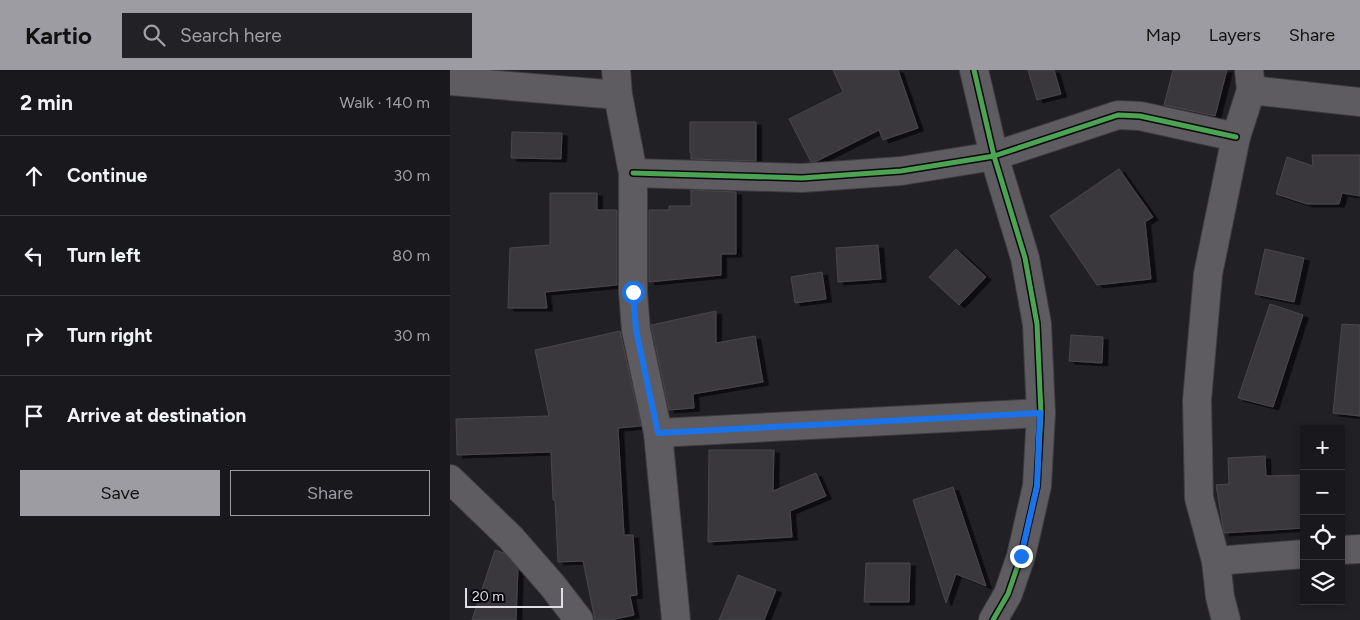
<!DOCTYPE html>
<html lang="en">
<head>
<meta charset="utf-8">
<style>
	:root { --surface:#19181c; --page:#222125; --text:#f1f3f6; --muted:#9fa0a3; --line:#37373b; --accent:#9d9ca2 }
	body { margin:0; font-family:Figtree,sans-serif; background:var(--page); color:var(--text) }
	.controls { position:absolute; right:15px; bottom:15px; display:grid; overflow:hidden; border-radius:0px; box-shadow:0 2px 8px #0003 }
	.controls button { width:45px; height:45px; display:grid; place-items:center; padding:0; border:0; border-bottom:1px solid var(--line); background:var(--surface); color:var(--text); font:25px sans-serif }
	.scale { position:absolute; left:15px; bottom:12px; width:98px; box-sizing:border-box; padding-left:5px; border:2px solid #e0dee6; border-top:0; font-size:14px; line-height:18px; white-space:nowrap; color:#e0dee6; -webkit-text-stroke:4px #09080d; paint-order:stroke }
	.stop { position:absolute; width:15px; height:15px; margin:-11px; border:4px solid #1a73e8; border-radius:50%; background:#fff }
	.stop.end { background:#1a73e8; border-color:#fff; box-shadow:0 1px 5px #0008 }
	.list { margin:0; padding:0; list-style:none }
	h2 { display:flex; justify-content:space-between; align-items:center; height:65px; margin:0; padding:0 20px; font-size:21px }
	h2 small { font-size:16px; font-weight:400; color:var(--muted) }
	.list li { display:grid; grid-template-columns:32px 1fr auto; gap:15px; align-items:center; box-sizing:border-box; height:80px; padding:0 20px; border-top:1px solid var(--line) }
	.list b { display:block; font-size:19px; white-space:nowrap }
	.list em { font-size:16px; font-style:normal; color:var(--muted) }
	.actions { display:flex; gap:10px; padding:15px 20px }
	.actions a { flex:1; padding:11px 0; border:1px solid var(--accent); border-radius:0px; text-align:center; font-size:18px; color:var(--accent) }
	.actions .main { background:var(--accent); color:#111 }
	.icon { flex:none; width:28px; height:28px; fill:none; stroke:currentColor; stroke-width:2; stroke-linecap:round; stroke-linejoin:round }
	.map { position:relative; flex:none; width:910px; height:550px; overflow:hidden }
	header { display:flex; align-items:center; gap:30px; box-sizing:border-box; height:70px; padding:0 25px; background:var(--accent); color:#111 }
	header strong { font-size:24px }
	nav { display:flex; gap:28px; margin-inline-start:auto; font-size:18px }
	.search { width:350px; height:45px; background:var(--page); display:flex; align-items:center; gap:12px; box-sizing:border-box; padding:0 18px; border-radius:0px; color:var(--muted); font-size:19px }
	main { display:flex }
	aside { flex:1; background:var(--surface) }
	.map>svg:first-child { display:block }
	.building { fill:#3b393e; stroke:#48474c; filter:url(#shadow) }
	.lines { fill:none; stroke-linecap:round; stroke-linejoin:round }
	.street-casing { stroke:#3e3c41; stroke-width:30 }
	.street { stroke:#5e5c61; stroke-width:28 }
	.cycleway-casing { stroke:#09080d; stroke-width:8 }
	.cycleway { stroke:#4ca352; stroke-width:5 }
	.route { stroke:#1a73e8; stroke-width:6 }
</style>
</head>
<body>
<header>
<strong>Kartio</strong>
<div class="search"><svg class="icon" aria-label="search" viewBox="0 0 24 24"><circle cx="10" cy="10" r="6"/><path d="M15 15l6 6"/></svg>Search here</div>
<nav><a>Map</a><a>Layers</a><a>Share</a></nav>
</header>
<main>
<aside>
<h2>2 min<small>Walk · 140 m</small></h2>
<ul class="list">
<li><svg class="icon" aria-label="ahead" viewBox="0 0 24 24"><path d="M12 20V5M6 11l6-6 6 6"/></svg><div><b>Continue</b></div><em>30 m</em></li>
<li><svg class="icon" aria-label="left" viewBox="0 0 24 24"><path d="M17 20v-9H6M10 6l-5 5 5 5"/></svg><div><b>Turn left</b></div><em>80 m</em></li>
<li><svg class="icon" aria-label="right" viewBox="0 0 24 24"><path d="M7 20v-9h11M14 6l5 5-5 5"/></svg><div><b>Turn right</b></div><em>30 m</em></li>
<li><svg class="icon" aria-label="arrive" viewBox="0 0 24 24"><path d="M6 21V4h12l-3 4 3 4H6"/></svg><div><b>Arrive at destination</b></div></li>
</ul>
<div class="actions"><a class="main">Save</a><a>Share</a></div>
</aside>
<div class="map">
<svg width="910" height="550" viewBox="0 0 910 550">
	<defs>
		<filter id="shadow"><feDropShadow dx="5.5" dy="3" stdDeviation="0" flood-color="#0009"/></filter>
	</defs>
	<rect width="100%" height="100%" fill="#212025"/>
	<g class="building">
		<polygon points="383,0 448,0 468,58 433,70 429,60 367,91 361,92 339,49 393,22"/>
		<polygon points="578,0 604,0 611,24 587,30"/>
		<polygon points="723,0 777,0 765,46 714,35"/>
		<polygon points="240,52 306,52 306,91 241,89 241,83 240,83"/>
		<polygon points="62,62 112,63 111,89 61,88"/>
		<polygon points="862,85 910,85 910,126 892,123 889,134 857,134 826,124 837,87 863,96"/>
		<polygon points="669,99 703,147 695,152 701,209 647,215 600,146"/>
		<polygon points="241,120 286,122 286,184 271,184 271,205 199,212 199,140 219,140 219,136 241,136"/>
		<polygon points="100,123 147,123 147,140 167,140 167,215 95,222 97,238 58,238 60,178 100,175"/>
		<polygon points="428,175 431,209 388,212 386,178"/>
		<polygon points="506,179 536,207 509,235 479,207"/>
		<polygon points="815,179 854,188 844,232 805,224"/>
		<polygon points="372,202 376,229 345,233 341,207"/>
		<polygon points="820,234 853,245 823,337 788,328"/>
		<polygon points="266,241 266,273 305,266 313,312 243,324 244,338 219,340 201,255"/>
		<polygon points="892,254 910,255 910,346 883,343"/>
		<polygon points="170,261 191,356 168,358 174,465 183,465 187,525 180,526 184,545 161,550 145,550 133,491 108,492 105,430 103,430 101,382 7,385 6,349 99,346 85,280"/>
		<polygon points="621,265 653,267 652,293 619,291"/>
		<polygon points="259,380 324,380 323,421 366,403 376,426 340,441 342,467 258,472"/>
		<polygon points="815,386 816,406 854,405 854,458 774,463 766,415 779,414 778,388"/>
		<polygon points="503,417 536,516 506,504 496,533 463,430"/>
		<polygon points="45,480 54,483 68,499 66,550 22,550"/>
		<polygon points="416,493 460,493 459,532 414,532"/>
		<polygon points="288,505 326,520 314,550 269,550"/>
	</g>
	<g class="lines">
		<defs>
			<g id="street">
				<polyline points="166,0 168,25 183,103 183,222 186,260 208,363 226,550"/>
				<polyline points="524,0 544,86 575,188 587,254 591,343 587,416 571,486 558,524 543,550"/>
				<polyline points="0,11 168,25"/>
				<polyline points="801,20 910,32"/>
				<polyline points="183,103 352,108 451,101 544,86 668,45 690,46 786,67"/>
				<polyline points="208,363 591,343"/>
				<polyline points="0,409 61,468 102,515 129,550"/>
				<polyline points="891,480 910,479"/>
				<polyline points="766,491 854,484"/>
				<polyline points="776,550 770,527 766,491 749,428 747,330 758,204 786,67 801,20 799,0"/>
			</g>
		</defs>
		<use href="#street" class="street-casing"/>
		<use href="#street" class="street"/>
		<defs>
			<g id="cycleway">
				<polyline points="524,0 544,86 575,188 587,254 591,343 587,416 571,486 558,524 543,550"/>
				<polyline points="183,103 352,108 451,101 544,86 668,45 690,46 786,67"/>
			</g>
		</defs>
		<use href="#cycleway" class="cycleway-casing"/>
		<use href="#cycleway" class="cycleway"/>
	</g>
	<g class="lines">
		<polyline class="route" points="183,222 186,260 208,363 590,343 587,416 571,486"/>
	</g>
</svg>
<div class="controls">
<button>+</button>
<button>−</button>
<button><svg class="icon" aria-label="locate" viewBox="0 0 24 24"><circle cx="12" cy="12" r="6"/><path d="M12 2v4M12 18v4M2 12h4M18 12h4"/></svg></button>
<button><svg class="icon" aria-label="layers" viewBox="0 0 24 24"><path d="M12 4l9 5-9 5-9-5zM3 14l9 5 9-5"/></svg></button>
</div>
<div class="scale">20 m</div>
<div class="stop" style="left:183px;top:222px"></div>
<div class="stop end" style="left:571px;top:486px"></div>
</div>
</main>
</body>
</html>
